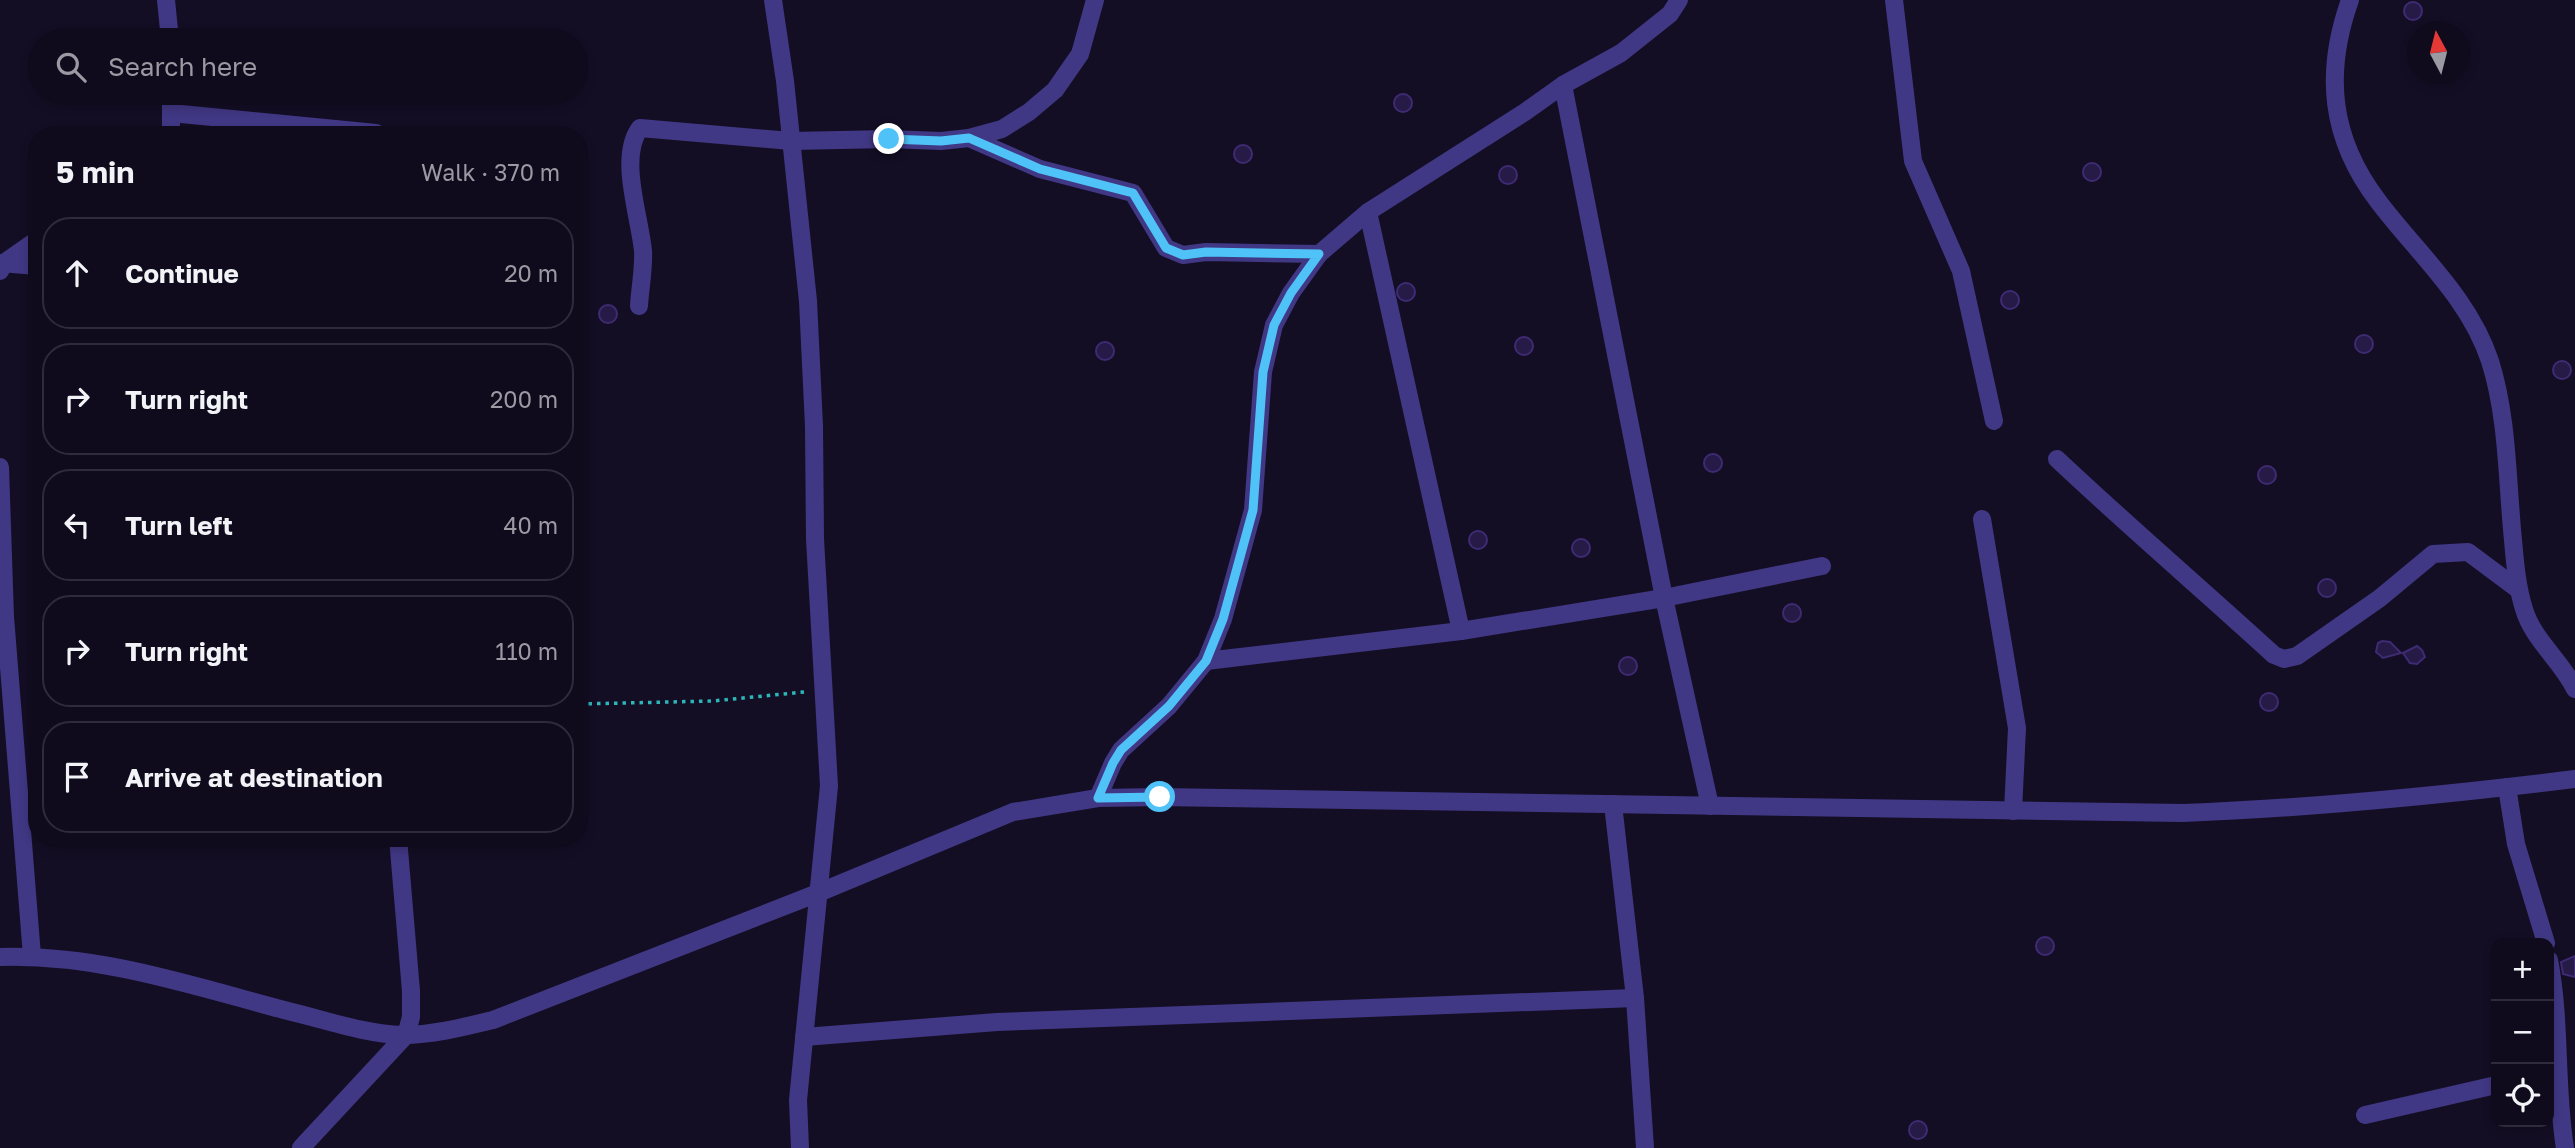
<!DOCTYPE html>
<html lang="en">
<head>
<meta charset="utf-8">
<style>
	:root { --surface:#0f0a1c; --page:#181325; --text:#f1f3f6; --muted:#9b9aa3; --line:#2f2b3b }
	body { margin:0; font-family:"Golos Text",sans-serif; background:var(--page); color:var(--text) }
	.controls { position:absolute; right:21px; bottom:21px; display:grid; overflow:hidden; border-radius:14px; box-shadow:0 4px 10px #0003 }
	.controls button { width:63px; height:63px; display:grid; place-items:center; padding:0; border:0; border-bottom:2px solid var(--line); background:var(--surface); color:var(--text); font:35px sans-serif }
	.compass { position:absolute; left:2407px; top:21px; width:63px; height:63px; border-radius:50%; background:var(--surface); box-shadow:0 4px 10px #0003; rotate:353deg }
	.stop { position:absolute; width:21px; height:21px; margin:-16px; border:5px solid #4fc3f7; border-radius:50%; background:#fff }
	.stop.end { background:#4fc3f7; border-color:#fff; box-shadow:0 2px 7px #0008 }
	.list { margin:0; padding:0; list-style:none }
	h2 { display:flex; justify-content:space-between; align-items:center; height:91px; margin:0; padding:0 28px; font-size:30px }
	h2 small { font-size:23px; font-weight:400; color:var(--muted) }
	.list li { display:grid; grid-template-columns:46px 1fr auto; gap:21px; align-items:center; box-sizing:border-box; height:112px; margin:0 14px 14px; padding:0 14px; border:2px solid var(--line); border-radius:28px }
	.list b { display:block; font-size:26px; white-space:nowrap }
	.list em { font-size:23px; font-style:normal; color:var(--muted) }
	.icon { flex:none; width:38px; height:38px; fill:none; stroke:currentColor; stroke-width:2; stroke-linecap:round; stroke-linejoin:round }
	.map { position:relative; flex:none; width:2575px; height:1148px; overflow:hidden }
	.search { position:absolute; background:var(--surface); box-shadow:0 4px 10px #0003; left:28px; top:28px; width:560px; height:77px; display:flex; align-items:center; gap:18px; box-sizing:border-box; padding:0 24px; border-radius:38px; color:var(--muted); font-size:26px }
	.panel { position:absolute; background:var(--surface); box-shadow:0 4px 10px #0003; left:28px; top:126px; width:560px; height:721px; border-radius:28px }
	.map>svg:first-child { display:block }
	.building { fill:#261a46; stroke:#3f2b73; stroke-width:2 }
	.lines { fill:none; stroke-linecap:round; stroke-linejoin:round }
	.path { stroke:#2cb6b9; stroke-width:3.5; stroke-dasharray:3.5 5; stroke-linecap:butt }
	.minor { stroke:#413885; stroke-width:18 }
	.route { stroke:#4fc3f7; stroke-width:9 }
</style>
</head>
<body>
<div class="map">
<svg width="2575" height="1148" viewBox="0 0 2575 1148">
	<rect width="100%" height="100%" fill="#140e25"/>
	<g class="building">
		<circle cx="2413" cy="11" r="9"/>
		<circle cx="1403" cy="103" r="9"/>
		<circle cx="1243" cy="154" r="9"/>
		<circle cx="2092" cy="172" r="9"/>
		<circle cx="1508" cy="175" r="9"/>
		<circle cx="1406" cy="292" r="9"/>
		<circle cx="2010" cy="300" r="9"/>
		<circle cx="608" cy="314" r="9"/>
		<circle cx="2364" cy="344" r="9"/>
		<circle cx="1524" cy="346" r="9"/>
		<circle cx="1105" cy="351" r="9"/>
		<circle cx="2562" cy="370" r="9"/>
		<circle cx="1713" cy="463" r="9"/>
		<circle cx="2267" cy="475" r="9"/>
		<circle cx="1478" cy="540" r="9"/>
		<circle cx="1581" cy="548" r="9"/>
		<circle cx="2327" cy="588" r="9"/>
		<circle cx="1792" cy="613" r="9"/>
		<polygon points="2382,641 2390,642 2401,653 2383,658 2376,652 2378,643"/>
		<polygon points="2417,646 2422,650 2425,657 2417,664 2410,663 2403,653"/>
		<circle cx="1628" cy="666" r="9"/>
		<circle cx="2269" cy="702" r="9"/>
		<circle cx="2045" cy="946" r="9"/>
		<polygon points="2575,956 2575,977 2563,974 2561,962"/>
		<circle cx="1918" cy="1130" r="9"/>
	</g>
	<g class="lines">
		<polyline class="path" points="580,704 713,701 804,692"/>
		<g class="minor">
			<polyline points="166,0 170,40"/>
			<polyline points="773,0 785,81 808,301 814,426 815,539 829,786 798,1100 800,1148"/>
			<polyline points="1894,0 1913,161 1961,271 1994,421"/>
			<path d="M2350,0C2324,73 2330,138 2378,201C2417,253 2469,297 2490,361C2508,418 2507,481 2513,540C2515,563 2517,587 2524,609C2533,640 2561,660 2575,689"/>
			<polyline points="1563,85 1664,598 1710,806"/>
			<polyline points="171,113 376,133"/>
			<polyline points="171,135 171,93"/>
			<polyline points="969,138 1040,169 1133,193 1166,248 1183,255 1206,252 1319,254"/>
			<polyline points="1368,212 1461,631"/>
			<polyline points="0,263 37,266"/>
			<polyline points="0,271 4,263 37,240"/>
			<path d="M639,306C640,288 644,269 643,251C640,217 618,157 640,128L791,141L889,139L941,141L969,138L1002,129L1029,112L1055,90L1080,54L1095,0"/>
			<path d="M2057,459C2128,526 2202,589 2274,655L2284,659L2297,656L2380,598L2433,554L2468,552L2519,590"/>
			<polyline points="0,467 5,617 32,956"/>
			<polyline points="1982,519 2017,728 2013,811"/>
			<polyline points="1206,661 1461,631 1664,598 1822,566"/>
			<polyline points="2507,787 2516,844 2546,943"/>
			<polyline points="1098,798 1113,763 1121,750 1169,706 1206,661 1223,619 1253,510 1263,372 1274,325 1291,293 1319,254 1368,212 1525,112 1563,85 1621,53 1670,14 1679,0"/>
			<polyline points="1613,804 1635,998 1645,1148"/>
			<path d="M0,957C100,954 193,986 288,1011C326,1020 364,1034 403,1035C433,1035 464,1027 493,1020L818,893L1013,812L1098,798L1160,797L2183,813C2314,808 2445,795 2575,779"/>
			<path d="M2549,960C2561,1022 2555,1086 2565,1148"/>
			<polyline points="804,1037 997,1022 1635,998"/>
			<polyline points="2365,1115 2496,1085"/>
			<polyline points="301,1148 406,1035 411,1017 411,991 398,838"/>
		</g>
	</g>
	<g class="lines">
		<polyline class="route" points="889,139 941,141 969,138 1040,169 1133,193 1166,248 1183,255 1206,252 1319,254 1291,293 1274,325 1263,372 1253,510 1223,619 1206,661 1169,706 1121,750 1113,763 1098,798 1160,797"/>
	</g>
</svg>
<div class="controls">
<button>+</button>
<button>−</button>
<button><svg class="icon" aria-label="locate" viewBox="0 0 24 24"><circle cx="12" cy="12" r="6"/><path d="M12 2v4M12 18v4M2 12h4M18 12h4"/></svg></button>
</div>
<svg class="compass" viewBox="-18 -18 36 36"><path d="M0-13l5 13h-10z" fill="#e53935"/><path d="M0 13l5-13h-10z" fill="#9b9aa3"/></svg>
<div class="stop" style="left:1160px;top:797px"></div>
<div class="stop end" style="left:889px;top:139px"></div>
<div class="search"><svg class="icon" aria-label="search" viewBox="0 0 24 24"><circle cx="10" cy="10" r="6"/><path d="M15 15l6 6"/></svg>Search here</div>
<section class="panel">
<h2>5 min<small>Walk · 370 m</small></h2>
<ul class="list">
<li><svg class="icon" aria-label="ahead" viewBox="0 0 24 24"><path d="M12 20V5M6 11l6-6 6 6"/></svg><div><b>Continue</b></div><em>20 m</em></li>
<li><svg class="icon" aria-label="right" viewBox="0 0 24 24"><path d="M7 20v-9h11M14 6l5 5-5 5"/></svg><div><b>Turn right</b></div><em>200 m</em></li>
<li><svg class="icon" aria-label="left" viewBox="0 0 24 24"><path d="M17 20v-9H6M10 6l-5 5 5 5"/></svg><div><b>Turn left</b></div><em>40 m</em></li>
<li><svg class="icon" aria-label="right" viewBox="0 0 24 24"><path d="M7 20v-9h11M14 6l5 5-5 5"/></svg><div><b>Turn right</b></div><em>110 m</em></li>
<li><svg class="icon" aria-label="arrive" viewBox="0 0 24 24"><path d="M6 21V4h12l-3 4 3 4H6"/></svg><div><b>Arrive at destination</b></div></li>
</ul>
</section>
</div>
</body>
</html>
